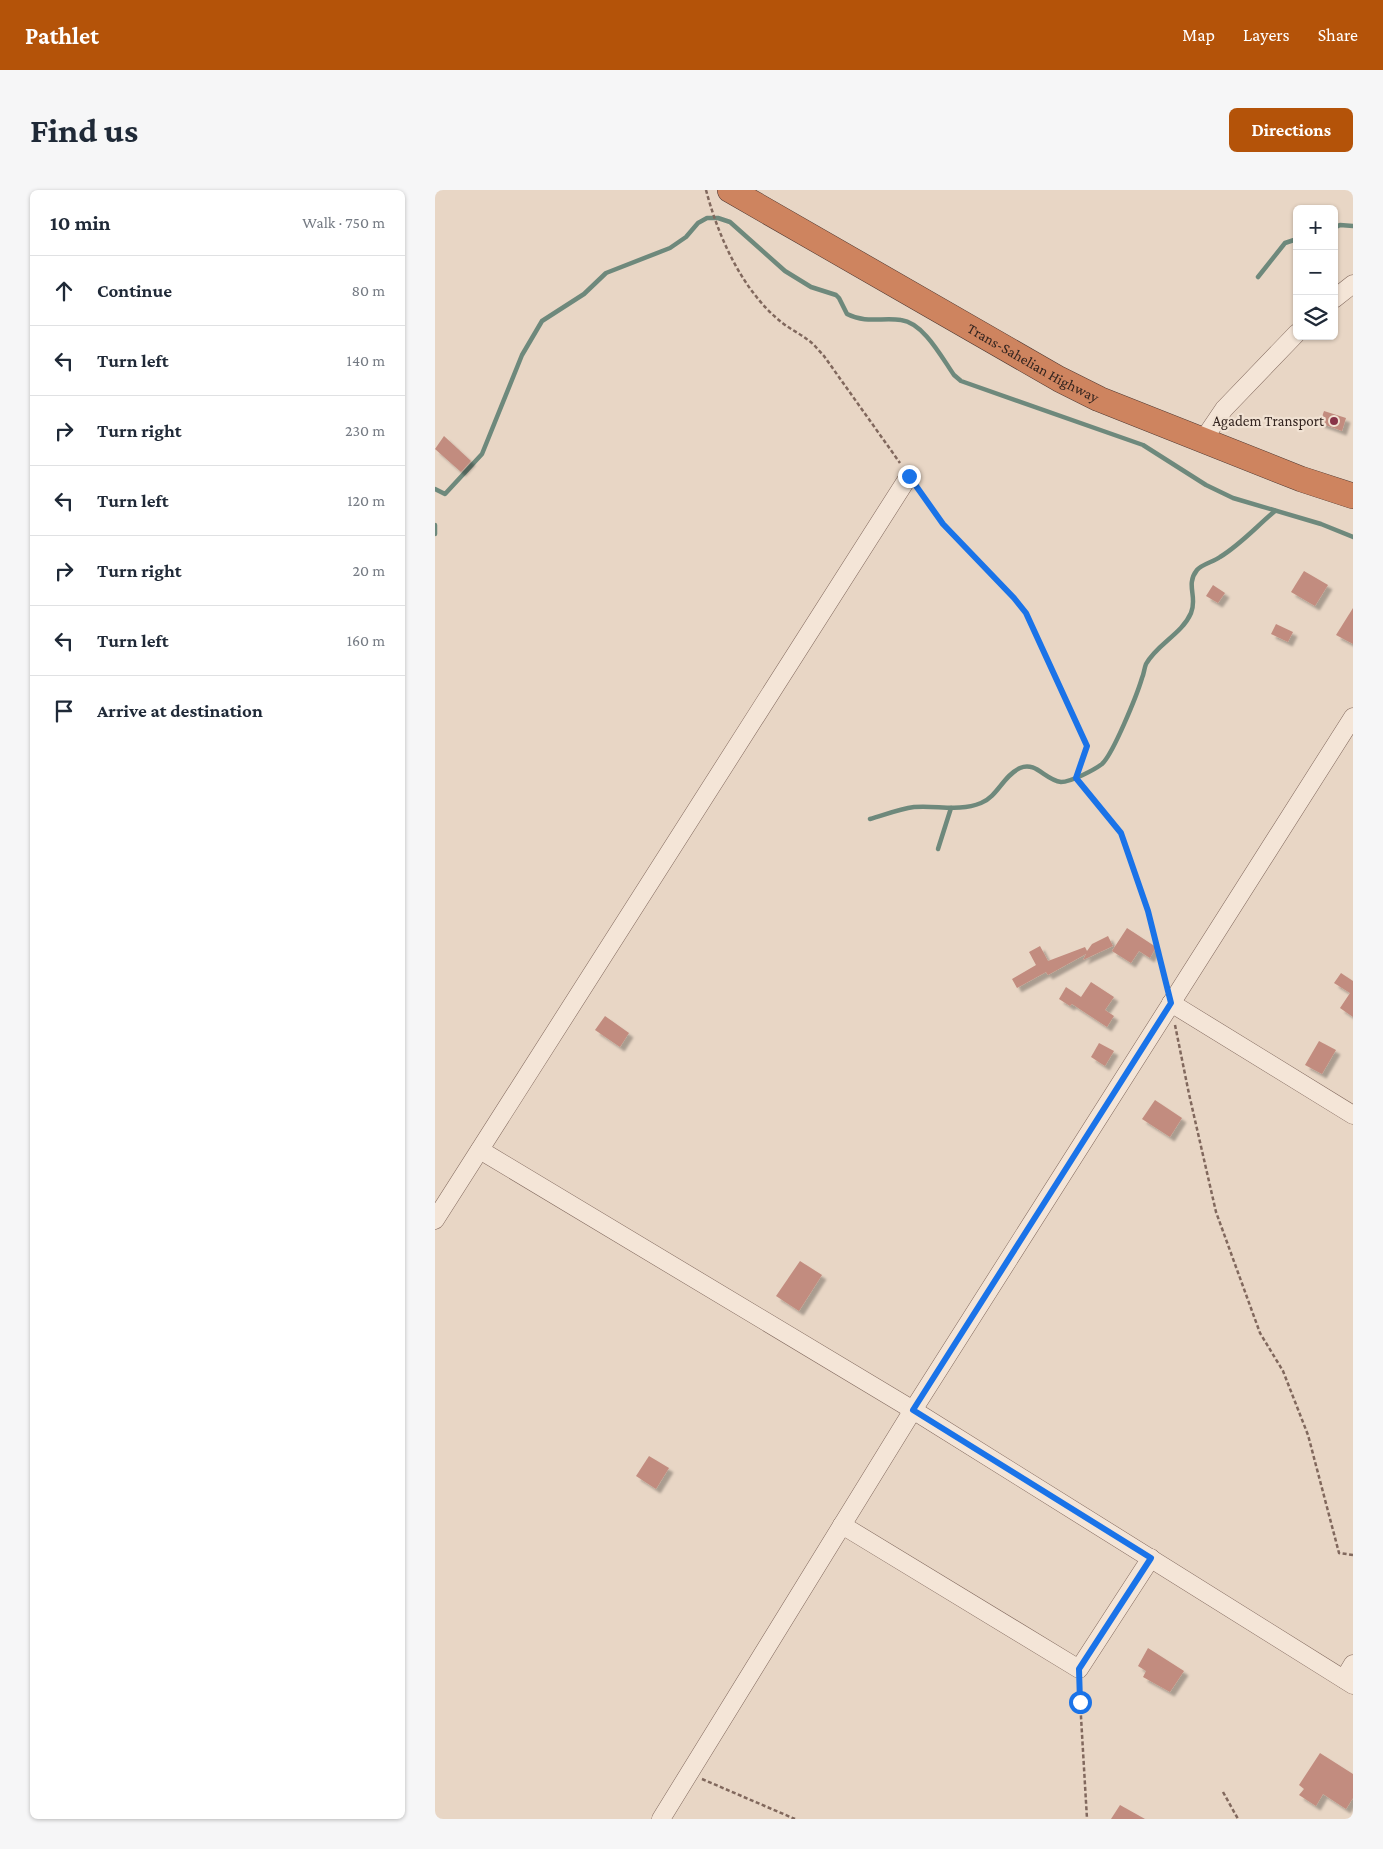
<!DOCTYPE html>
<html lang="en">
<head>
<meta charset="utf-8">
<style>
	:root { --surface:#fff; --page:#f6f6f7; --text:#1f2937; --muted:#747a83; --line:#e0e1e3; --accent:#b45309 }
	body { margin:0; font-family:"Crimson Pro",serif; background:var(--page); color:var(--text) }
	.controls { position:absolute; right:15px; top:15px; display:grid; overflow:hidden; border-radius:8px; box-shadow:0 1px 4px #0004 }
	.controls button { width:45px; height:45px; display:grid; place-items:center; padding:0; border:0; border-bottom:1px solid var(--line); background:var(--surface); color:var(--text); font:25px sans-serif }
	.stop { position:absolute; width:15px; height:15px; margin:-11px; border:4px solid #1a73e8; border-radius:50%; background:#fff }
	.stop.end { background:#1a73e8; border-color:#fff; box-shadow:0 1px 5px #0008 }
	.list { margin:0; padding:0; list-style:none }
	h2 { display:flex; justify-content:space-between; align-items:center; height:65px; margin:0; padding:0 20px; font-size:21px }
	h2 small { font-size:16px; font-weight:400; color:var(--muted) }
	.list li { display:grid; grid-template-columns:32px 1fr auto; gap:15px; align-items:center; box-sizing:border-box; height:70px; padding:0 20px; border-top:1px solid var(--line) }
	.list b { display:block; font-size:19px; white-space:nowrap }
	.list em { font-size:16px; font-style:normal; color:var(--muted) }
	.icon { flex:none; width:28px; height:28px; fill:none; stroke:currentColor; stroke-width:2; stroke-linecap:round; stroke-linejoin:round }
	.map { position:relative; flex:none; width:918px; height:1629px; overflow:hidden; border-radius:8px }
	header { display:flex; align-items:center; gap:30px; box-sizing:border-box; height:70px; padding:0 25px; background:var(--accent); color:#fff }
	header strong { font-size:24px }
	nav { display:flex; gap:28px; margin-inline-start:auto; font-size:18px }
	.intro { display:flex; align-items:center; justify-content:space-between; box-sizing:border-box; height:120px; padding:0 30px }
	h1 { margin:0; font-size:35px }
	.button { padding:12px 22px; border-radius:8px; background:var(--accent); color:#fff; font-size:18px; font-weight:700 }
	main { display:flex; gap:30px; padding:0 30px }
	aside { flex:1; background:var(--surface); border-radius:8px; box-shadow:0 1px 4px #0004 }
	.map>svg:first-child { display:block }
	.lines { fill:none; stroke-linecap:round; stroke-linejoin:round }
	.stream { stroke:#6e897c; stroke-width:4.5 }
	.building { fill:#c28c7f; filter:url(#shadow) }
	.minor-casing { stroke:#81685d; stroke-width:19 }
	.highway-casing { stroke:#4f3831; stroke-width:26 }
	.path { stroke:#81685d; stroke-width:2.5; stroke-dasharray:4 2.5; stroke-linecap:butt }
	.minor { stroke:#f4e5d7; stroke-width:18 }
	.highway { stroke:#ce845f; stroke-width:25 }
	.route { stroke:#1a73e8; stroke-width:6 }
	.poi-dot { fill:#893448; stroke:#f1e2d3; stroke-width:2 }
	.labels { text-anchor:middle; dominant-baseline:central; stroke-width:4.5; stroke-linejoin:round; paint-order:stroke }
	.street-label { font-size:15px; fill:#33241f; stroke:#f1e2d3 }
	.poi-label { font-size:15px; fill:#33241f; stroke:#f1e2d3; text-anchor:end }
</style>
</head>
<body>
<header>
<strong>Pathlet</strong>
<nav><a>Map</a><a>Layers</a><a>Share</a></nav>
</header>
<div class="intro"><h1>Find us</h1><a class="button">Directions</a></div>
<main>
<aside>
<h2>10 min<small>Walk · 750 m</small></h2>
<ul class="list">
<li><svg class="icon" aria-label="ahead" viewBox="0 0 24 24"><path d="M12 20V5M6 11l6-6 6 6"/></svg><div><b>Continue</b></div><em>80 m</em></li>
<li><svg class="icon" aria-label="left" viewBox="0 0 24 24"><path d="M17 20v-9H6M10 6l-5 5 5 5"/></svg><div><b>Turn left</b></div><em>140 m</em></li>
<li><svg class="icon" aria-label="right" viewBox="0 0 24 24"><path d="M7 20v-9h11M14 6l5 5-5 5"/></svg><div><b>Turn right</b></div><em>230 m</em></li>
<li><svg class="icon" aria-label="left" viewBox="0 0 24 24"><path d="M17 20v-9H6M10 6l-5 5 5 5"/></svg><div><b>Turn left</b></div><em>120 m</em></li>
<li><svg class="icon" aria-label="right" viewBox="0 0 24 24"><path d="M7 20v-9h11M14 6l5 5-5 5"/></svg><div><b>Turn right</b></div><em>20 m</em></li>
<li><svg class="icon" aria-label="left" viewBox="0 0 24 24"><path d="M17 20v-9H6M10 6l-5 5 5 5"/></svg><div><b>Turn left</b></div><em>160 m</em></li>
<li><svg class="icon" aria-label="arrive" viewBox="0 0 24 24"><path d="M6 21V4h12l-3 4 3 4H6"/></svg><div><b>Arrive at destination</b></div></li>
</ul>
</aside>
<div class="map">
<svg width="918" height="1629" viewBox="0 0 918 1629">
	<defs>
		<filter id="shadow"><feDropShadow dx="4.5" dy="4.5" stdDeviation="1" flood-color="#0004"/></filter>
	</defs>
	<rect width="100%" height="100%" fill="#e8d6c5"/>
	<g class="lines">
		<g class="stream">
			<polyline points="899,38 905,35 918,36"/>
			<polyline points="823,87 850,53 862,49"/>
			<path d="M0,299L10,304L47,264L87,165L107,131L149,104L171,83L235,58L251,47L263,33L272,28H283L295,32L350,81L376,97L401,105L404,108L412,124C432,134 447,127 466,130C489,133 507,168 519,185L526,191L708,255L771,295L798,308L886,334L918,347"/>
			<polyline points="0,335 0,344"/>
			<path d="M435,629C449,625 464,619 479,617C502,615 524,622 546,613C563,606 568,586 585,578C601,571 610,590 626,592C636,592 659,580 667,574C678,564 702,505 707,488C709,484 709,479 711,474C722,454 747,444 756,423C763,407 750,395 762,380C767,374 778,372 785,367C805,355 822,336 840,321"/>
			<polyline points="503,659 516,618"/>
		</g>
	</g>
	<g class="building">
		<polygon points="889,221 911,228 907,241 885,233"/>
		<polygon points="9,246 36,271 26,282 0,259"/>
		<polygon points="869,381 893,395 880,416 856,402"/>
		<polygon points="778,395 790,403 783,413 771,406"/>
		<polygon points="918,418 918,454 901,445"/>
		<polygon points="841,434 858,442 853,452 836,444"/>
		<polygon points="692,738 721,757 715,768 704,761 696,773 677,761"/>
		<polygon points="673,746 678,756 648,770 651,764 613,785 611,782 582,798 577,789 601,775 594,762 605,756 613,771 650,757 652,761 657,754"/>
		<polygon points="906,783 918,791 918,827 905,818 915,803 899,793"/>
		<polygon points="656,792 679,807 670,820 679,826 672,837 637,814 635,816 624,809 631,797 646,807"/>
		<polygon points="170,826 194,843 185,857 160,840"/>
		<polygon points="884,851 901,860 887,884 870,875"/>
		<polygon points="664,853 679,861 670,876 656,867"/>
		<polygon points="720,910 747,928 735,947 707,929"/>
		<polygon points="365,1071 387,1085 364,1121 341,1106"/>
		<polygon points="214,1266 234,1278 221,1299 201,1286"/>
		<polygon points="713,1458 749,1481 735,1502 708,1487 711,1481 703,1476"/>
		<polygon points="885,1563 918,1584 918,1608 911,1619 888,1604 881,1616 864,1605 869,1599 864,1595"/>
		<polygon points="685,1615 710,1629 676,1629"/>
	</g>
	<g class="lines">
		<defs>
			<g id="minor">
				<polyline points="899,109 918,94"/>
				<polyline points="768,250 789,219 862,143"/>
				<polyline points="736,813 918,925"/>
				<polyline points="45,960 478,1220 918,1495"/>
				<polyline points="0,1030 474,286"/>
				<polyline points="407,1335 644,1479 716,1368"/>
				<polyline points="909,1489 918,1474"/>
				<polyline points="226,1629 478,1220 918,527"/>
			</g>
			<g id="highway">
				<path id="s1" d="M295,0L624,189L664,209L866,289L918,306"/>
			</g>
		</defs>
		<use href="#minor" class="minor-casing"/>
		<use href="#highway" class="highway-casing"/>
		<g class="path">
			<path d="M271,0C283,46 307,100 345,131C353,138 364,143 373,150C379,154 384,161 389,166L465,273"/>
			<polyline points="483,298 508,334 579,408 591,423 653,556 641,588 686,643 713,721 731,793"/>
			<polyline points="740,835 754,904 781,1022 825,1143 848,1181 873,1245 904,1363 918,1365"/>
			<polyline points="644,1493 652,1629"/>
			<polyline points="267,1589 360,1629"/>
			<polyline points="788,1602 803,1629"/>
		</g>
		<use href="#minor" class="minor"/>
		<use href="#highway" class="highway"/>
	</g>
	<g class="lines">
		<polyline class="route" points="474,286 508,334 579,408 591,423 652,556 641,588 686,643 713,721 736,813 478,1220 716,1368 644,1479 645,1512"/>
	</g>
	<circle class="poi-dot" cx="899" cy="231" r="5"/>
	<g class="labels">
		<g class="street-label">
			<text stroke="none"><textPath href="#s1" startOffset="349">Trans-Sahelian Highway</textPath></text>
		</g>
		<g class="poi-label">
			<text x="889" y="231">Agadem Transport</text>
		</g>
	</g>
</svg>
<div class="controls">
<button>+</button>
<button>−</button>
<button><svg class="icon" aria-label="layers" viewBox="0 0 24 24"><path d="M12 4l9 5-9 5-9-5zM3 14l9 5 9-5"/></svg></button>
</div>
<div class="stop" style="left:645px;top:1512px"></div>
<div class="stop end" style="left:474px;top:286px"></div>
</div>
</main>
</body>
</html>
